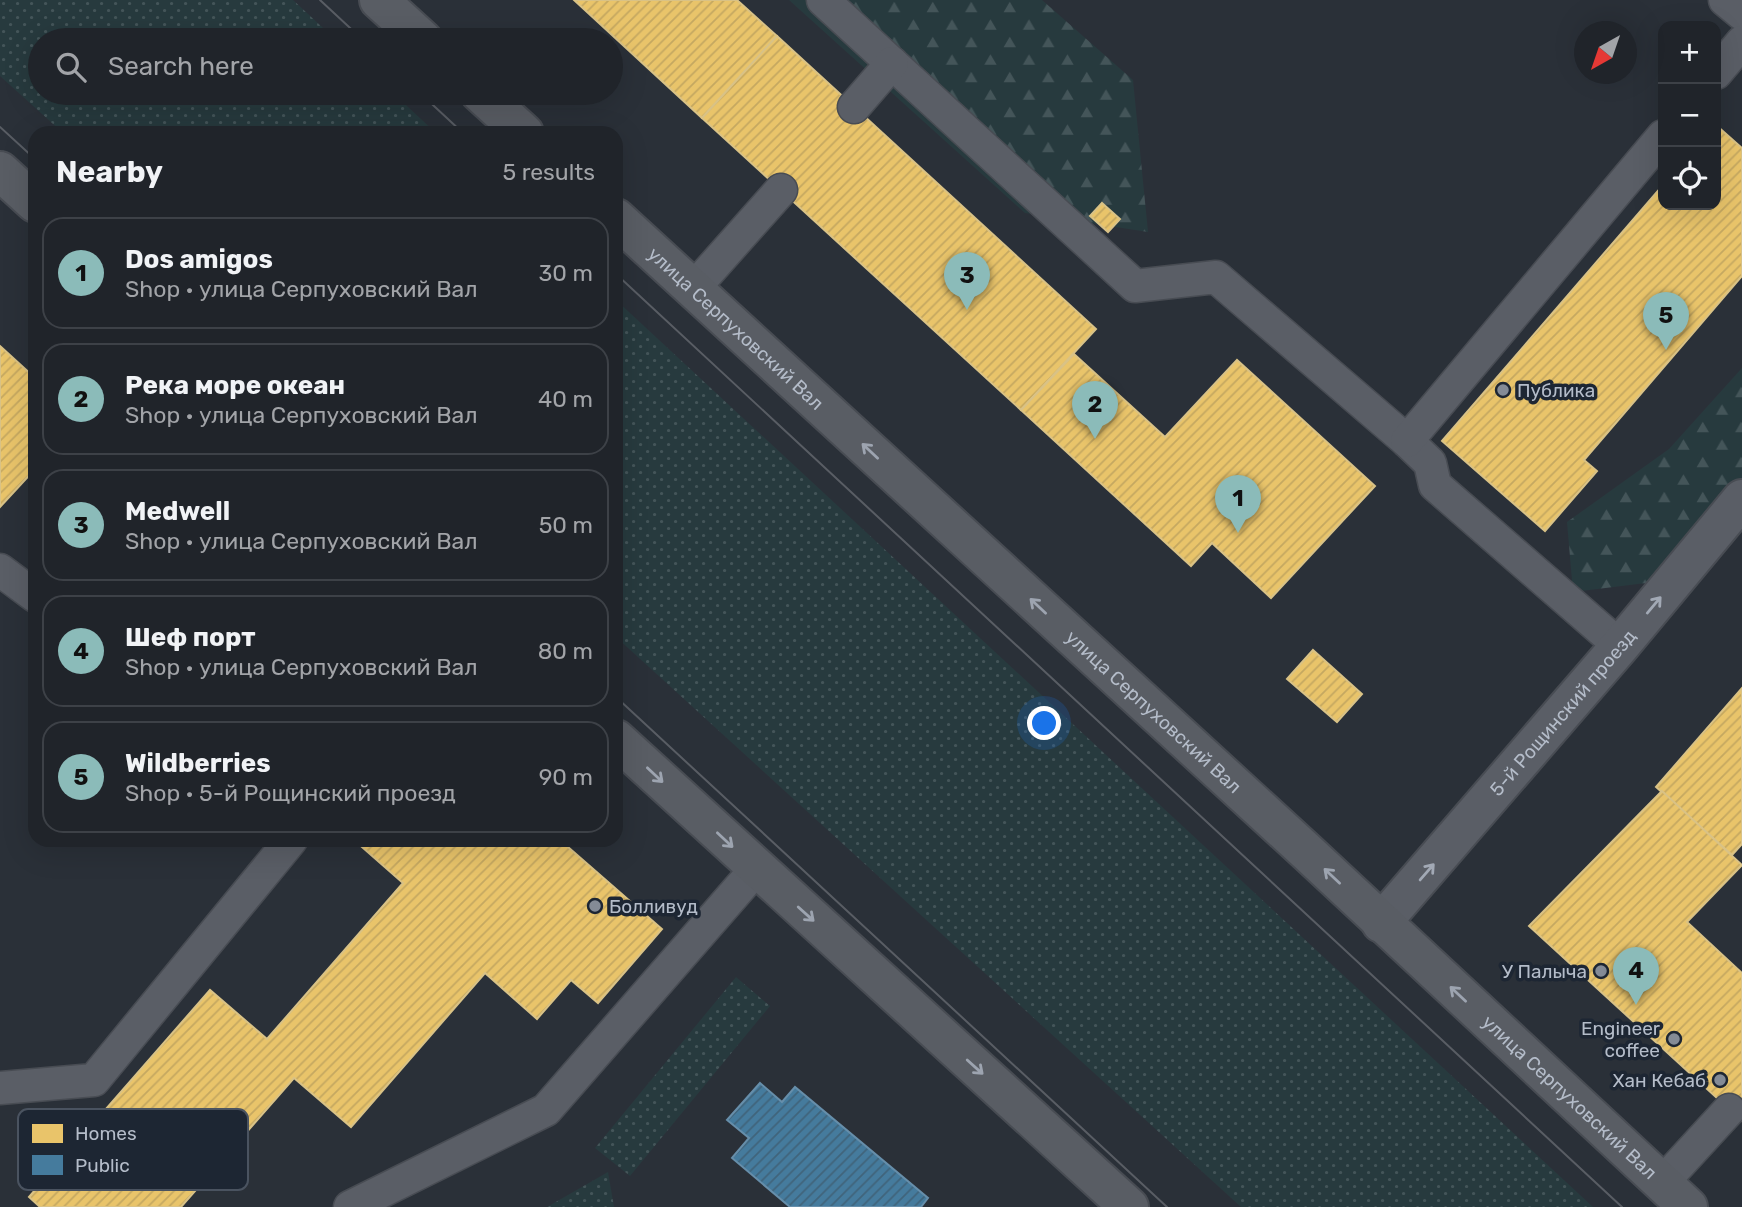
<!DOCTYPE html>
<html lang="en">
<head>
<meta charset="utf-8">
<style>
	:root { --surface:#20242a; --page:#282c32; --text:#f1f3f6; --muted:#a2a4a8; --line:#3d4147; --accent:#8bbbb9 }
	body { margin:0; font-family:Rubik,sans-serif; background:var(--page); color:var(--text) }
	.controls { position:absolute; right:21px; top:21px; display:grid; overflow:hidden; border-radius:14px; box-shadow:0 7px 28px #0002 }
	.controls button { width:63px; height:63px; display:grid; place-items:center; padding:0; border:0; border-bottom:2px solid var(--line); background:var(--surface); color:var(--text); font:35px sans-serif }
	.compass { position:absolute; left:1574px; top:21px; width:63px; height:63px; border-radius:50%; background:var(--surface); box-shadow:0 7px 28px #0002; rotate:220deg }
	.you { position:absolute; left:1045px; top:724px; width:24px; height:24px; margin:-18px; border:5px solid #fff; border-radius:50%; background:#1a73e8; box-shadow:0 0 0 10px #1a73e833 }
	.badge { display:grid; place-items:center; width:46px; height:46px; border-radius:50%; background:var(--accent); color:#111; font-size:23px; font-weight:700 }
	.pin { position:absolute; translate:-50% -58px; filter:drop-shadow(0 2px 4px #0008) }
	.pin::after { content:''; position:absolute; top:37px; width:24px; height:21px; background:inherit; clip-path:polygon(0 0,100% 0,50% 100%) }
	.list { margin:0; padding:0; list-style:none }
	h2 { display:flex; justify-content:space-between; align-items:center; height:91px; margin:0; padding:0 28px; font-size:30px }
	h2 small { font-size:23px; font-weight:400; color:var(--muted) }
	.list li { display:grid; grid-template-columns:46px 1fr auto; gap:21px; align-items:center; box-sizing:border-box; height:112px; margin:0 14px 14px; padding:0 14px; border:2px solid var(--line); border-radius:21px }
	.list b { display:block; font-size:26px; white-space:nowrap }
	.list p { margin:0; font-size:23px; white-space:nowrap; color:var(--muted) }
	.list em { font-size:23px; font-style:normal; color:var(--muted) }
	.icon { flex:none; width:38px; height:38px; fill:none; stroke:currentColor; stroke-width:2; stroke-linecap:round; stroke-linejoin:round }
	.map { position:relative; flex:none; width:1742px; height:1207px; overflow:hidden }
	.search { position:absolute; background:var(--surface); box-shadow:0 7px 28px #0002; left:28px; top:28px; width:595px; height:77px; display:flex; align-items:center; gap:18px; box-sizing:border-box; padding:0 24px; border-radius:38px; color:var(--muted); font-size:26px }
	.panel { position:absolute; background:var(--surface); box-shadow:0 7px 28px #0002; left:28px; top:126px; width:595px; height:721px; border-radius:21px }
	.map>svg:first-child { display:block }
	.grass { fill:url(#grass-dots) }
	.forest { fill:url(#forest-firs) }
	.homes { fill:url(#homes-hatch); stroke:#d9c286; stroke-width:2 }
	.public { fill:url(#public-hatch); stroke:#668eaa; stroke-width:2 }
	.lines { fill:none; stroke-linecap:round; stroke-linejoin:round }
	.lane-casing { stroke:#484c53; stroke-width:35 }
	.street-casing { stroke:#484c53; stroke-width:42 }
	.secondary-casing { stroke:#484c53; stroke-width:42 }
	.lane { stroke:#5a5e66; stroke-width:32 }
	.street { stroke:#5a5e66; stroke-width:38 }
	.secondary { stroke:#595d64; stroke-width:38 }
	.tram { stroke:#595d64; stroke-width:2 }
	.oneway { stroke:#9da4b0 }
	.oneway2 { stroke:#a2a9b5 }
	.poi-dot { fill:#848b96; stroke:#1d2633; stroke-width:2.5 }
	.labels { text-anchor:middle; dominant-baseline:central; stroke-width:7; stroke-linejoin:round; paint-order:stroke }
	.street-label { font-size:19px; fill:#b4bcc9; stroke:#1d2633 }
	.poi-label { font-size:19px; fill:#b4bcc9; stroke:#1d2633; text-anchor:end }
	.key { fill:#1d2633; stroke:#4a5360; stroke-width:2 }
	.key-label { font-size:19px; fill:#b4bcc9 }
</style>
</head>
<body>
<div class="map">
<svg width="1742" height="1207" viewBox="0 0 1742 1207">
	<defs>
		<pattern id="grass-dots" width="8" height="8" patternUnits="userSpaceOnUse" patternTransform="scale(1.75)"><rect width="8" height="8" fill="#273a3e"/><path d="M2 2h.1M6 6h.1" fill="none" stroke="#445559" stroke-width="1.8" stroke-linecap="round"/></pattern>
		<pattern id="forest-firs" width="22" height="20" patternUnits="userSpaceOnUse" patternTransform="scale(1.75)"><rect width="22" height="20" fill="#273a3e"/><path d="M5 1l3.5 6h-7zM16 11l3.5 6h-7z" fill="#445559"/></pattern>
		<pattern id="homes-hatch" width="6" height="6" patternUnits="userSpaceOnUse" patternTransform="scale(1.75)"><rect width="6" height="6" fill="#e9c46a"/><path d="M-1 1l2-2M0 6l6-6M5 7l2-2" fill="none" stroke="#c5a861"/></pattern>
		<pattern id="public-hatch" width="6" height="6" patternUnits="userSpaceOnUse" patternTransform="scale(1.75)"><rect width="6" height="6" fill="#457b9d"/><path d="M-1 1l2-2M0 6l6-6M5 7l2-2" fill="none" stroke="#40647b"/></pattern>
	</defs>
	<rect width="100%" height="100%" fill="#2a3038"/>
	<g class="grass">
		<polygon points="0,0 293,0 336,40 40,40 40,93 393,93 436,133 63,133 0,76"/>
		<polygon points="616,300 1593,1207 1241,1207 616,637"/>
		<polygon points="736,977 770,1006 630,1176 595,1148"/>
		<polygon points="608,1172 614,1207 547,1207"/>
	</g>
	<g class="forest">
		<polygon points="789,0 1042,0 1133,80 1148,232 1025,213"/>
		<polygon points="1742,368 1742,523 1646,583 1573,592 1567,522 1669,449"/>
	</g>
	<g class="homes">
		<polygon points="574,0 737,0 777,36 702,118"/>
		<polygon points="777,36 1096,329 1021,410 702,118"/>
		<polygon points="1716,125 1742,148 1742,276 1584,460 1597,471 1545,531 1442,441 1663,185 1663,205 1716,205"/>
		<polygon points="1102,203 1120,219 1108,232 1090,216"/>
		<polygon points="0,346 35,378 35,469 0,507"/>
		<polygon points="1074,354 1165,437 1237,360 1375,486 1271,598 1212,543 1191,566 1021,410"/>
		<polygon points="1313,650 1362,694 1337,722 1287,679"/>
		<polygon points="1742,688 1742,844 1732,855 1656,787"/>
		<polygon points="1662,791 1742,865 1687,922 1742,973 1742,1121 1529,926"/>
		<polygon points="354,840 560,840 662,929 598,1003 571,980 537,1019 485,973 351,1127 294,1078 181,1207 40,1207 29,1197 210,990 267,1039 403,883"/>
	</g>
	<polygon class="public" points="760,1083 782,1102 795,1087 928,1198 921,1207 790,1207 732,1158 749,1138 727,1120"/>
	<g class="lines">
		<defs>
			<g id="lane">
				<polyline points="823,0 1135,286 1216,277 1407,441 1430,463 1435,485 1620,646"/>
				<polyline points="1725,0 1742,14"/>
				<polyline points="1716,73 1742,42"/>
				<polyline points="854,107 892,63"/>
				<polyline points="693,289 781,190"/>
				<polyline points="1407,441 1663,136"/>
				<polyline points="0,570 35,596"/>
				<polyline points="0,1088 94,1080 291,840"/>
				<polyline points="1662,1183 1729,1110"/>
				<polyline points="350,1207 546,1110 756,869"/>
			</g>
			<g id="street">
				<path id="s1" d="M1381,923L1620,646L1742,499"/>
			</g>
			<g id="secondary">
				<polyline points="379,0 423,40"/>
				<polyline points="480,93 524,133"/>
				<polyline points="0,171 35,203"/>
				<path id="s2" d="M616,218L1307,852L1688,1207"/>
				<polyline points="616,739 1129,1207"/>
			</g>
		</defs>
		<use href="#lane" class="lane-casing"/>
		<use href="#street" class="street-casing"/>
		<use href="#secondary" class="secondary-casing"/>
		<use href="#lane" class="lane"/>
		<use href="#street" class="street"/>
		<use href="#secondary" class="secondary"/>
		<g class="tram">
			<polyline points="320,0 363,40"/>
			<polyline points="420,93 463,133"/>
			<polyline points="0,127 35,159"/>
			<polyline points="616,274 1622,1207"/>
			<polyline points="616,697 1167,1207"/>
		</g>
	</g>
	<defs><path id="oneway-shaft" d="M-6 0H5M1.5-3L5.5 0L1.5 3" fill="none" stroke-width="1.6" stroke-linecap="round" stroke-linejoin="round" transform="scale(1.75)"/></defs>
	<g class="oneway">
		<use href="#oneway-shaft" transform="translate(870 451) rotate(-137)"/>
		<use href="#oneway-shaft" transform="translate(1038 606) rotate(-137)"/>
		<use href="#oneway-shaft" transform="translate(655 775) rotate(43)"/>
		<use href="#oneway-shaft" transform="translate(725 840) rotate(43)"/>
		<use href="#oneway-shaft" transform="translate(1332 876) rotate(-137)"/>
		<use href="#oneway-shaft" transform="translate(806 914) rotate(42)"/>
		<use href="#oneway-shaft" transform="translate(1458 994) rotate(-137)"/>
		<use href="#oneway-shaft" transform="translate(975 1067) rotate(42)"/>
	</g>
	<g class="oneway2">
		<use href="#oneway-shaft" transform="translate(1654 605) rotate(-50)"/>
		<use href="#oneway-shaft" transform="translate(1427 872) rotate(-49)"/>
	</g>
	<g class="poi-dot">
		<circle cx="1503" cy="390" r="7"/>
		<circle cx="595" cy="906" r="7"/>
		<circle cx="1601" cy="971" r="7"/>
		<circle cx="1674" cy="1039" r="7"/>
		<circle cx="1720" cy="1080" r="7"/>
	</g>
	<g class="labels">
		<g class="street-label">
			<text stroke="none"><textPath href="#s2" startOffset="163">улица Серпуховский Вал</textPath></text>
			<text stroke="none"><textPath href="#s2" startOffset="730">улица Серпуховский Вал</textPath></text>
			<text stroke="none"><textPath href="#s1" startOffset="278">5-й Рощинский проезд</textPath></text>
			<text stroke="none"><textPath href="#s2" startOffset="1297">улица Серпуховский Вал</textPath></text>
		</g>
		<g class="poi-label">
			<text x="1517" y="390" text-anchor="start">Публика</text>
			<text x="609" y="906" text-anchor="start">Болливуд</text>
			<text x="1587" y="971">У Палыча</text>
			<text x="1660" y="1028">Engineer<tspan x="1660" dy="22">coffee</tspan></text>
			<text x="1706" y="1080">Хан Кебаб</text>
		</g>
	</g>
	<rect x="18" y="1109" width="230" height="81" rx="10" class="key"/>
	<rect x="32" y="1124" width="31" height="19" fill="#e9c46a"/>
	<rect x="32" y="1155" width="31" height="20" fill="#457b9d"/>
	<g class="key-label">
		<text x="75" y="1140">Homes</text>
		<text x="75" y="1172">Public</text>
	</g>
</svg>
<div class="controls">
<button>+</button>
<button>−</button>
<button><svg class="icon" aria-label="locate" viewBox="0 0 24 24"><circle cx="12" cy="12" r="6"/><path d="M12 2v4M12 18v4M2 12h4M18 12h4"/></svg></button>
</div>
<svg class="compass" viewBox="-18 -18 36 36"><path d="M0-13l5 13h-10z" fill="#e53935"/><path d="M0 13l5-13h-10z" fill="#a2a4a8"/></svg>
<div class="you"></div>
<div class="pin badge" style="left:1238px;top:533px">1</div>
<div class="pin badge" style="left:1095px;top:439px">2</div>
<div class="pin badge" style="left:967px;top:310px">3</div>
<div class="pin badge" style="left:1636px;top:1005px">4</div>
<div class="pin badge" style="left:1666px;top:350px">5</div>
<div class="search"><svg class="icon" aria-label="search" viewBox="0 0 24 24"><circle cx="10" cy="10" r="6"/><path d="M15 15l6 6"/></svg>Search here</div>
<section class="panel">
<h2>Nearby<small>5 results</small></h2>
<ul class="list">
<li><span class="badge">1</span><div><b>Dos amigos</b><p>Shop · улица Серпуховский Вал</p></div><em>30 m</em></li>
<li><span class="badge">2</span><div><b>Река море океан</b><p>Shop · улица Серпуховский Вал</p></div><em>40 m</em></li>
<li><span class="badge">3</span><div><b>Medwell</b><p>Shop · улица Серпуховский Вал</p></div><em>50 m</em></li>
<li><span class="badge">4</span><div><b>Шеф порт</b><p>Shop · улица Серпуховский Вал</p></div><em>80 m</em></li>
<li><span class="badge">5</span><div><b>Wildberries</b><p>Shop · 5-й Рощинский проезд</p></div><em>90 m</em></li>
</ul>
</section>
</div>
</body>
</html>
